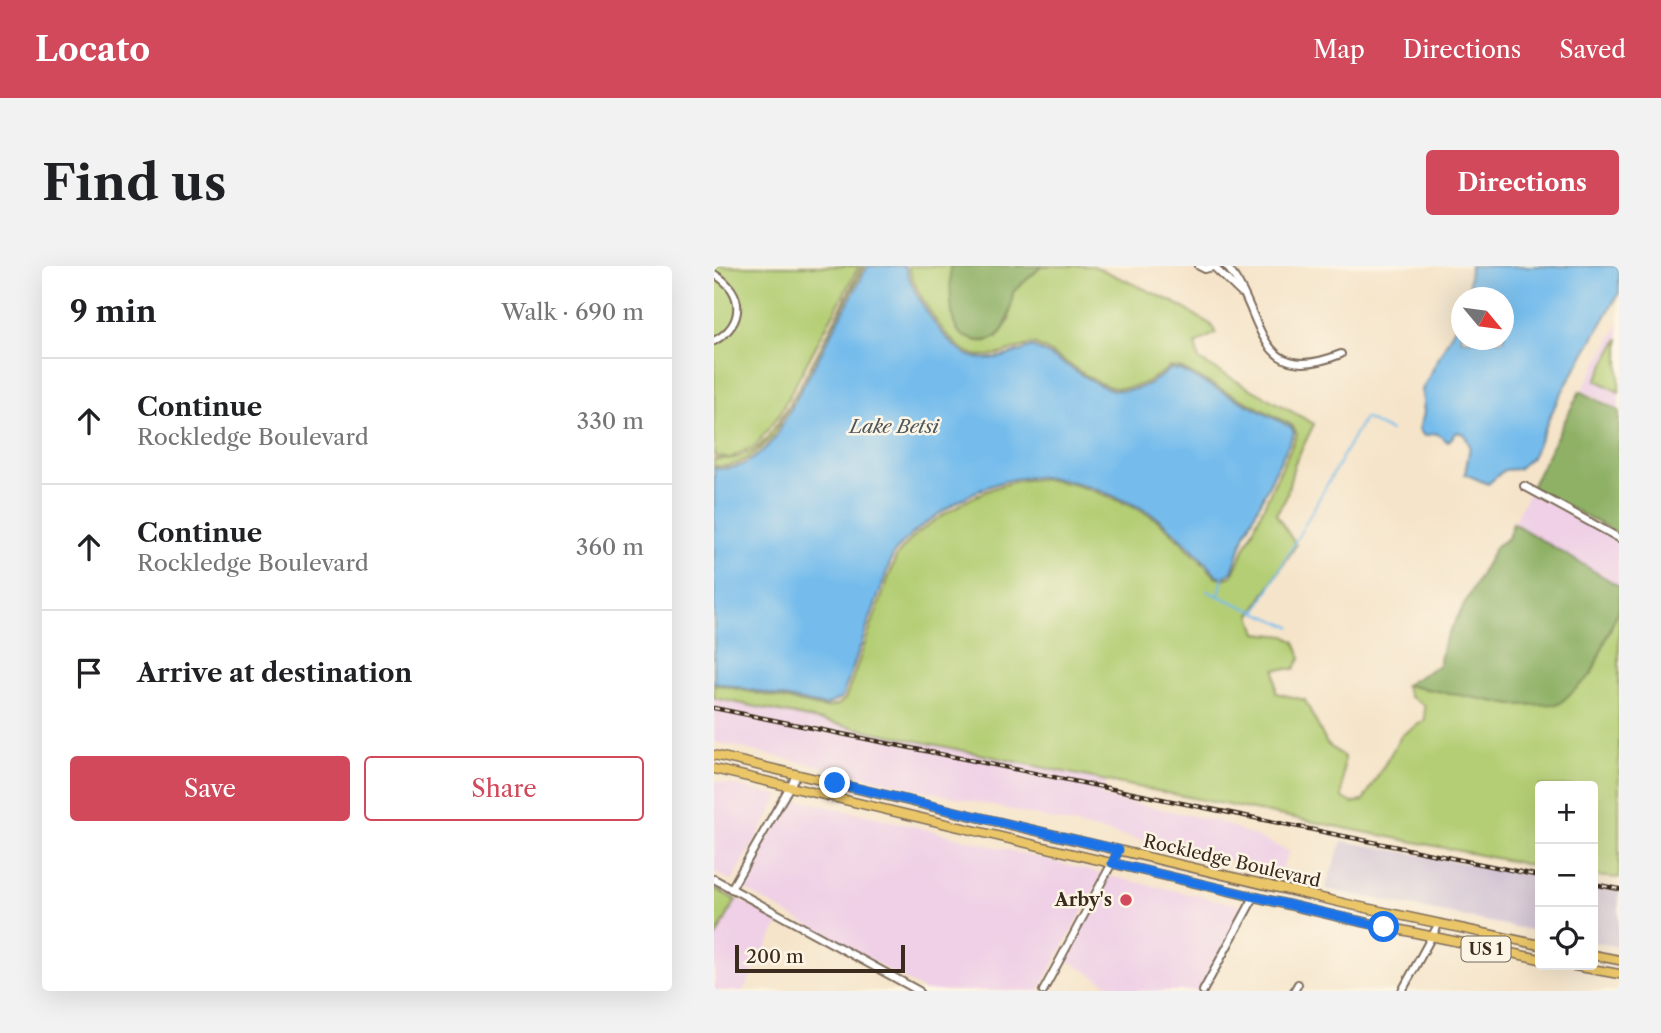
<!DOCTYPE html>
<html lang="en">
<head>
<meta charset="utf-8">
<style>
	:root { --surface:#fff; --page:#f2f2f2; --text:#202124; --muted:#757577; --line:#e0e0e0; --accent:#d1495b }
	body { margin:0; font-family:"Libre Caslon Text",serif; background:var(--page); color:var(--text) }
	.controls { position:absolute; right:21px; bottom:21px; display:grid; overflow:hidden; border-radius:7px; box-shadow:0 7px 28px #0002 }
	.controls button { width:63px; height:63px; display:grid; place-items:center; padding:0; border:0; border-bottom:2px solid var(--line); background:var(--surface); color:var(--text); font:35px sans-serif }
	.compass { position:absolute; left:737px; top:21px; width:63px; height:63px; border-radius:50%; background:var(--surface); box-shadow:0 7px 28px #0002; rotate:119deg }
	.scale { position:absolute; left:21px; bottom:18px; width:170px; box-sizing:border-box; padding-left:7px; border:4px solid #3b2a1e; border-top:0; font-size:19px; line-height:24px; white-space:nowrap; color:#3b2a1e; -webkit-text-stroke:5px #fcf5e5; paint-order:stroke }
	.stop { position:absolute; width:21px; height:21px; margin:-16px; border:5px solid #1a73e8; border-radius:50%; background:#fff }
	.stop.end { background:#1a73e8; border-color:#fff; box-shadow:0 2px 7px #0008 }
	.list { margin:0; padding:0; list-style:none }
	h2 { display:flex; justify-content:space-between; align-items:center; height:91px; margin:0; padding:0 28px; font-size:30px }
	h2 small { font-size:23px; font-weight:400; color:var(--muted) }
	.list li { display:grid; grid-template-columns:46px 1fr auto; gap:21px; align-items:center; box-sizing:border-box; height:126px; padding:0 28px; border-top:2px solid var(--line) }
	.list b { display:block; font-size:26px; white-space:nowrap }
	.list p { margin:0; font-size:23px; white-space:nowrap; color:var(--muted) }
	.list em { font-size:23px; font-style:normal; color:var(--muted) }
	.actions { display:flex; gap:14px; padding:21px 28px }
	.actions a { flex:1; padding:16px 0; border:2px solid var(--accent); border-radius:7px; text-align:center; font-size:24px; color:var(--accent) }
	.actions .main { background:var(--accent); color:#fff }
	.icon { flex:none; width:38px; height:38px; fill:none; stroke:currentColor; stroke-width:2; stroke-linecap:round; stroke-linejoin:round }
	.map { position:relative; flex:none; width:905px; height:725px; overflow:hidden; border-radius:7px }
	header { display:flex; align-items:center; gap:42px; box-sizing:border-box; height:98px; padding:0 35px; background:var(--accent); color:#fff }
	header strong { font-size:33px }
	nav { display:flex; gap:38px; margin-inline-start:auto; font-size:24px }
	.intro { display:flex; align-items:center; justify-content:space-between; box-sizing:border-box; height:168px; padding:0 42px }
	h1 { margin:0; font-size:49px }
	.button { padding:18px 32px; border-radius:7px; background:var(--accent); color:#fff; font-size:24px; font-weight:700 }
	main { display:flex; gap:42px; padding:0 42px }
	aside { flex:1; background:var(--surface); border-radius:7px; box-shadow:0 7px 28px #0002 }
	.map>svg:first-child { display:block }
	.built { fill:#efd0e6 }
	.industrial { fill:#cdbed2 }
	.green { fill:#b4ce74; stroke:#787c49; stroke-width:2 }
	.forest { fill:#8fb166; stroke:#656e42; stroke-width:2 }
	.water { fill:#75bcec; stroke:#587385; stroke-width:2 }
	.lines { fill:none; stroke-linecap:round; stroke-linejoin:round }
	.stream { stroke:#75bcec; stroke-width:2 }
	.minor-casing { stroke:#7c6b5a; stroke-width:10 }
	.major-casing { stroke:#7c6b5a; stroke-width:11 }
	.minor { stroke:#fff; stroke-width:6 }
	.major { stroke:#ebc669; stroke-width:8 }
	.rail-casing { stroke:#3b2a1e; stroke-width:4.5 }
	.rail { stroke:#fcf5e5; stroke-width:2; stroke-dasharray:5; stroke-linecap:butt }
	.route { stroke:#1a73e8; stroke-width:9 }
	.poi-dot { fill:#d1495b; stroke:#fcf5e5; stroke-width:2.5 }
	.labels { text-anchor:middle; dominant-baseline:central; stroke-width:5; stroke-linejoin:round; paint-order:stroke }
	.shield { fill:#fcf5e5; stroke:#75675a; stroke-width:2 }
	.shield-label { font-size:16px; font-weight:bold; fill:#3b2a1e }
	.street-label { font-size:18px; fill:#3b2a1e; stroke:#fcf5e5 }
	.poi-label { font-size:18px; font-weight:bold; fill:#3b2a1e; stroke:#fcf5e5; text-anchor:end }
	.water-label { font-size:19px; font-style:italic; fill:#4c565c; stroke:#fcf5e5 }
</style>
</head>
<body>
<header>
<strong>Locato</strong>
<nav><a>Map</a><a>Directions</a><a>Saved</a></nav>
</header>
<div class="intro"><h1>Find us</h1><a class="button">Directions</a></div>
<main>
<aside>
<h2>9 min<small>Walk · 690 m</small></h2>
<ul class="list">
<li><svg class="icon" aria-label="ahead" viewBox="0 0 24 24"><path d="M12 20V5M6 11l6-6 6 6"/></svg><div><b>Continue</b><p>Rockledge Boulevard</p></div><em>330 m</em></li>
<li><svg class="icon" aria-label="ahead" viewBox="0 0 24 24"><path d="M12 20V5M6 11l6-6 6 6"/></svg><div><b>Continue</b><p>Rockledge Boulevard</p></div><em>360 m</em></li>
<li><svg class="icon" aria-label="arrive" viewBox="0 0 24 24"><path d="M6 21V4h12l-3 4 3 4H6"/></svg><div><b>Arrive at destination</b></div></li>
</ul>
<div class="actions"><a class="main">Save</a><a>Share</a></div>
</aside>
<div class="map">
<svg width="905" height="725" viewBox="0 0 905 725">
	<rect width="100%" height="100%" fill="#fcf5e5"/>
	<filter id="ink" filterUnits="userSpaceOnUse"><feTurbulence type="fractalNoise" baseFrequency=".0143" numOctaves="2"/><feDisplacementMap in="SourceGraphic" scale="14" xChannelSelector="R" yChannelSelector="G"/><feConvolveMatrix kernelMatrix="1 2 1 2 8 2 1 2 1" color-interpolation-filters="sRGB"/></filter>
	<filter id="wash" filterUnits="userSpaceOnUse"><feTurbulence type="fractalNoise" baseFrequency=".00686" numOctaves="4" result="noise"/><feDisplacementMap in="SourceGraphic" scale="28" xChannelSelector="R" yChannelSelector="G"/><feGaussianBlur stdDeviation="1.57" result="paint"/><feColorMatrix in="noise" values="0 0 0 0 0 0 0 0 0 0 0 0 0 0 0 0 0 1.4 0 .05"/><feComposite in="paint" operator="in"/></filter>
	<g filter="url(#wash)">
		<rect width="100%" height="100%" fill="#f5e4c9"/>
		<g class="built">
			<polygon points="905,58 905,143 868,124"/>
			<polygon points="815,226 905,275 905,320 799,257"/>
			<polygon points="0,432 393,515 386,530 507,556 575,585 567,606 0,476"/>
			<polygon points="0,515 66,530 18,616 0,606"/>
			<polygon points="73,531 179,555 389,608 325,725 211,725 23,619"/>
			<polygon points="395,610 531,640 485,725 406,725 353,694 337,725 333,725"/>
			<polygon points="0,620 66,656 29,725 0,725"/>
		</g>
		<g class="industrial">
			<polygon points="628,575 826,610 826,666 611,623"/>
			<polygon points="879,619 905,624 905,681 879,676"/>
		</g>
		<g class="green">
			<polygon points="0,0 145,0 65,149 41,180 16,192 0,190"/>
			<path d="M148,0H151L59,170C42,188 26,203 0,200V193C16,194 27,192 41,183C69,165 129,36 148,0Z"/>
			<path d="M194,0H236L241,59L283,72L295,55L299,26L328,0H380L461,37L496,58L502,67L481,78L485,94L600,158L580,199L572,232L562,248L582,279L537,349L543,367L571,370L581,376L587,392L580,403H561L562,427L591,434L613,478L630,491L628,531L638,537L649,535L688,469L711,454L710,439L695,430L691,419L799,439L877,409L905,342V612L879,610V520H826V601L393,515L0,432V418L111,442L124,439L131,433L182,291C198,269 216,257 239,243C296,207 334,205 395,231C413,238 433,246 448,258C467,274 484,293 502,311L509,313L518,310L583,168L578,159L466,102L455,101C395,151 373,100 319,78C301,82 281,93 261,89C233,82 201,25 194,0Z"/>
			<polygon points="905,72 905,126 882,114"/>
			<polygon points="0,622 22,634 0,674"/>
		</g>
		<g class="forest">
			<path d="M236,0H328L299,26C296,50 290,84 257,73C249,70 245,68 241,60C235,43 237,18 236,0Z"/>
			<polygon points="866,125 905,145 905,268 817,221"/>
			<polygon points="799,257 905,320 905,342 877,409 845,438 799,439 691,419 725,399 730,376 782,280 794,272"/>
		</g>
		<g class="water">
			<path d="M154,0H191C199,27 230,82 259,91C277,97 302,87 318,81C373,102 397,154 456,103L466,104L577,161L580,167L531,268L518,306L509,311L503,309C486,291 469,272 449,256C435,244 414,236 397,229C337,204 297,203 240,238C216,254 196,266 179,289L128,432L111,440L0,416V202C27,206 44,191 61,172Z"/>
			<polygon points="756,0 905,0 905,27 843,135 818,191 804,203 790,204 774,218 751,208 756,180 750,168 743,166 734,176 722,167 710,170 705,163 710,147 708,124 747,49 748,74 790,74 790,32 754,31"/>
		</g>
		<g class="lines">
			<g class="stream">
				<polyline points="493,325 577,361"/>
				<polyline points="505,330 509,311"/>
				<polyline points="542,346 650,152 676,165"/>
			</g>
		</g>
	</g>
	<g filter="url(#ink)">
		<g class="lines">
			<defs>
				<g id="minor">
					<polyline points="485,0 491,3 502,0"/>
					<path d="M512,0C552,44 538,124 627,88"/>
					<polyline points="501,2 527,27"/>
					<path d="M0,8C31,26 31,58 0,75"/>
					<polyline points="810,220 905,272"/>
					<polyline points="0,613 205,725"/>
					<polyline points="17,623 83,508"/>
					<polyline points="329,725 405,584"/>
					<polyline points="489,725 540,631"/>
					<polyline points="580,725 584,718"/>
					<polyline points="688,725 724,659"/>
				</g>
				<g id="major">
					<polyline points="0,489 633,638 826,679"/>
					<polyline points="0,503 630,652 826,693"/>
					<polyline points="879,689 905,694"/>
					<polyline points="855,699 905,708"/>
				</g>
			</defs>
			<use href="#minor" class="minor-casing"/>
			<use href="#major" class="major-casing"/>
			<use href="#minor" class="minor"/>
			<use href="#major" class="major"/>
			<defs>
				<g id="rail">
					<polyline points="0,442 826,610"/>
					<polyline points="879,618 905,623"/>
				</g>
			</defs>
			<use href="#rail" class="rail-casing"/>
			<use href="#rail" class="rail"/>
		</g>
	</g>
	<g class="lines" filter="url(#ink)">
		<polyline class="route" points="121,517 405,584 398,597 670,661"/>
	</g>
	<circle class="poi-dot" cx="412" cy="634" r="7"/>
	<g class="labels">
		<rect class="shield" x="747.5" y="670.5" width="49" height="25" rx="5"/>
		<g class="shield-label">
			<text x="772" y="683">US 1</text>
		</g>
		<g class="street-label">
			<text transform="translate(518 595) rotate(13)">Rockledge Boulevard</text>
		</g>
		<g class="poi-label">
			<text x="398" y="634">Arby's</text>
		</g>
		<g class="water-label">
			<text x="180" y="160">Lake Betsi</text>
		</g>
	</g>
</svg>
<div class="controls">
<button>+</button>
<button>−</button>
<button><svg class="icon" aria-label="locate" viewBox="0 0 24 24"><circle cx="12" cy="12" r="6"/><path d="M12 2v4M12 18v4M2 12h4M18 12h4"/></svg></button>
</div>
<svg class="compass" viewBox="-18 -18 36 36"><path d="M0-13l5 13h-10z" fill="#e53935"/><path d="M0 13l5-13h-10z" fill="#757577"/></svg>
<div class="scale">200 m</div>
<div class="stop" style="left:670px;top:661px"></div>
<div class="stop end" style="left:121px;top:517px"></div>
</div>
</main>
</body>
</html>
